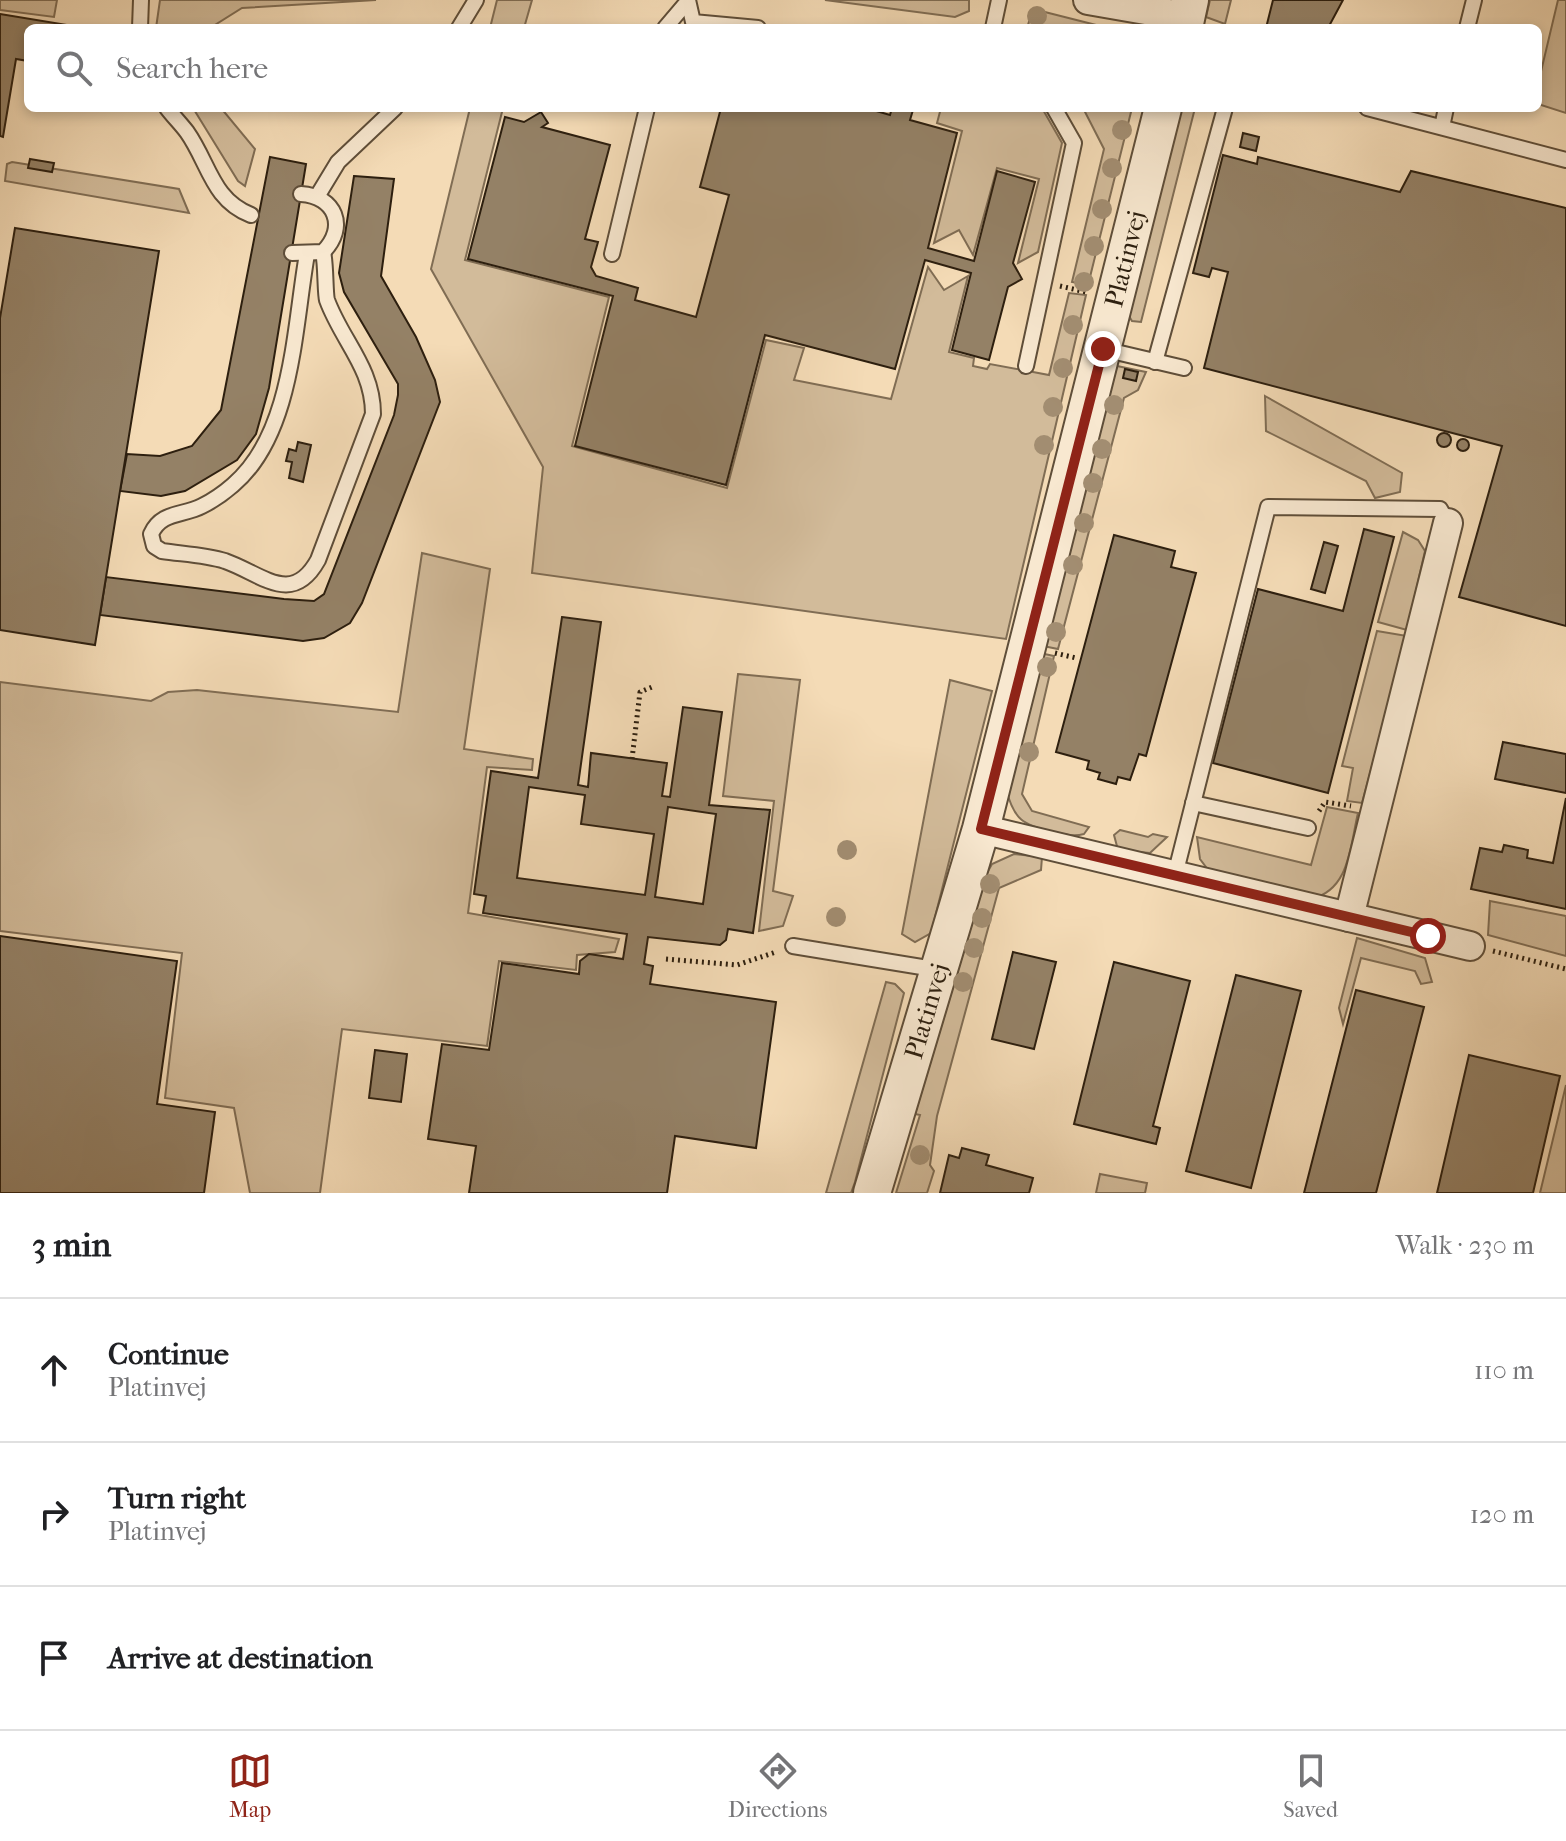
<!DOCTYPE html>
<html lang="en">
<head>
<meta charset="utf-8">
<style>
	:root { --surface:#fff; --page:#f2f2f2; --text:#202124; --muted:#757577; --line:#e0e0e0; --accent:#8f2418 }
	body { margin:0; font-family:"IM FELL French Canon",serif; background:var(--page); color:var(--text) }
	.stop { position:absolute; width:24px; height:24px; margin:-18px; border:6px solid #8f2418; border-radius:50%; background:#fff }
	.stop.end { background:#8f2418; border-color:#fff; box-shadow:0 2px 8px #0008 }
	.list { margin:0; padding:0; list-style:none }
	h2 { display:flex; justify-content:space-between; align-items:center; height:104px; margin:0; padding:0 32px; font-size:34px }
	h2 small { font-size:26px; font-weight:400; color:var(--muted) }
	.list li { display:grid; grid-template-columns:52px 1fr auto; gap:24px; align-items:center; box-sizing:border-box; height:144px; padding:0 32px; border-top:2px solid var(--line) }
	.list b { display:block; font-size:30px; white-space:nowrap }
	.list p { margin:0; font-size:26px; white-space:nowrap; color:var(--muted) }
	.list em { font-size:26px; font-style:normal; color:var(--muted) }
	.icon { flex:none; width:44px; height:44px; fill:none; stroke:currentColor; stroke-width:2; stroke-linecap:round; stroke-linejoin:round }
	.map { position:relative; flex:none; width:1566px; height:1193px; overflow:hidden }
	.search { position:absolute; background:var(--surface); box-shadow:0 4px 12px #0003; left:24px; right:24px; top:24px; height:88px; display:flex; align-items:center; gap:20px; box-sizing:border-box; padding:0 28px; border-radius:12px; color:var(--muted); font-size:30px }
	.sheet { height:536px; background:var(--surface) }
	nav { display:flex; justify-content:space-around; align-items:center; box-sizing:border-box; height:112px; border-top:2px solid var(--line); background:var(--surface); font-size:22px; color:var(--muted) }
	nav a { display:grid; justify-items:center; gap:4px }
	nav .on { color:var(--accent) }
	.map>svg:first-child { display:block }
	.green { fill:#d2bb9a; stroke:#806d54; stroke-width:2 }
	.building { fill:#948166; stroke:#2d1f0f; stroke-width:2; fill-rule:evenodd }
	.lines { fill:none; stroke-linecap:round; stroke-linejoin:round }
	.service-casing { stroke:#5f4e39; stroke-width:18 }
	.minor-casing { stroke:#5f4e39; stroke-width:32 }
	.tertiary-casing { stroke:#5f4e39; stroke-width:40 }
	.path { stroke:#2d1f0f; stroke-width:5; stroke-dasharray:2 4; stroke-linecap:butt }
	.service { stroke:#f8e8d0; stroke-width:14 }
	.minor { stroke:#f8e8d0; stroke-width:28 }
	.tertiary { stroke:#f8e8d0; stroke-width:36 }
	.tree { fill:#a28d71 }
	.route { stroke:#8f2418; stroke-width:10 }
	.labels { text-anchor:middle; dominant-baseline:central; stroke-width:6; stroke-linejoin:round; paint-order:stroke }
	.street-label { font-size:26px; fill:#2d1f0f; stroke:#f8e8d0 }
</style>
</head>
<body>
<div class="map">
<svg width="1566" height="1193" viewBox="0 0 1566 1193">
	<rect width="100%" height="100%" fill="#f4dbb6"/>
	<filter id="stains"><feTurbulence type="fractalNoise" baseFrequency=".0025" numOctaves="4"/><feColorMatrix values="0 0 0 0 .2 0 0 0 0 .09 0 0 0 0 .02 0 0 0 .5 -.17"/></filter>
	<radialGradient id="worn" r=".72"><stop offset=".6" stop-color="#630" stop-opacity="0"/><stop offset="1" stop-color="#630" stop-opacity=".3"/></radialGradient>
	<g class="green">
		<polygon points="0,0 57,0 54,17 0,10"/>
		<polygon points="160,0 376,0 242,8 210,28 156,28"/>
		<polygon points="497,0 532,0 524,28 490,28"/>
		<polygon points="825,0 969,0 969,11 955,17"/>
		<polygon points="1210,0 1231,0 1225,24 1206,17"/>
		<polygon points="1558,0 1566,0 1566,113 1538,104 1538,84"/>
		<polygon points="1033,9 1108,28 1027,28"/>
		<polygon points="193,108 221,108 255,149 245,186 238,181"/>
		<polygon points="470,108 503,108 465,260 609,297 572,446 727,488 766,340 804,348 794,380 891,399 928,267 944,290 968,276 949,352 974,358 973,366 987,369 990,364 1049,375 1069,293 1086,295 1006,639 532,573 543,467 431,269"/>
		<polygon points="941,108 1042,108 1062,143 1038,252 1018,263 1039,179 997,168 973,255 959,230 934,243 962,131 937,123"/>
		<polygon points="1083,108 1132,108 1088,285 1072,282 1104,149"/>
		<polygon points="1181,108 1195,108 1141,322 1132,321 1127,313"/>
		<polygon points="12,162 179,189 189,213 5,181 7,164"/>
		<polygon points="1117,366 1146,372 1138,390 1124,398 1058,649 1043,646"/>
		<polygon points="1265,396 1402,473 1400,492 1375,498 1366,481 1266,431"/>
		<polygon points="1403,532 1418,540 1425,551 1407,630 1378,622"/>
		<polygon points="422,553 490,569 464,749 533,759 532,770 487,767 468,913 619,939 615,952 577,955 576,970 499,961 487,1046 342,1029 320,1193 250,1193 234,1108 165,1098 182,953 0,931 0,682 151,701 168,692 197,690 398,712"/>
		<polygon points="1377,631 1407,636 1362,803 1347,801 1353,768 1342,766"/>
		<path d="M1040,653L1054,656L1022,794L1032,811L1089,827L1084,834C1073,837 1064,834 1053,832C1023,825 1014,820 1006,789Z"/>
		<polygon points="738,674 800,680 773,891 793,896 783,926 759,931 774,801 723,796"/>
		<polygon points="950,680 992,691 931,933 915,942 902,934"/>
		<path d="M1327,807L1358,813C1350,846 1350,890 1311,899L1209,871L1200,859L1197,837L1311,865Z"/>
		<polygon points="1120,830 1148,837 1153,834 1167,837 1150,853 1118,850 1114,835"/>
		<polygon points="1014,854 1042,857 1041,870 999,888 937,1116 930,1165 934,1171 927,1193 896,1193 920,1115 915,1114 987,873 992,864"/>
		<polygon points="1490,901 1566,916 1566,956 1488,935"/>
		<polygon points="1357,938 1425,958 1432,982 1421,984 1415,971 1361,958 1343,1024 1339,1008"/>
		<polygon points="886,982 895,984 904,993 855,1182 851,1193 826,1193"/>
		<polygon points="1566,1085 1566,1193 1540,1193"/>
		<polygon points="1100,1174 1147,1183 1145,1193 1096,1193"/>
	</g>
	<g class="building">
		<polygon points="1273,0 1343,0 1328,28 1266,28"/>
		<polygon points="0,14 67,25 66,28 28,28 28,61 16,59 3,137 0,136"/>
		<polygon points="721,108 866,108 890,115 892,108 906,108 913,110 910,120 957,133 928,248 974,261 997,171 1035,182 1013,263 1022,279 1008,287 989,360 952,350 971,273 925,260 895,369 765,335 726,485 575,446 613,296 468,259 505,117 524,122 541,112 548,123 542,127 610,145 585,239 598,242 591,267 596,276 638,288 635,300 696,317 729,195 700,187"/>
		<polygon points="1243,133 1259,137 1256,151 1240,147"/>
		<polygon points="1223,155 1257,164 1258,157 1400,192 1411,171 1566,208 1566,626 1459,597 1502,446 1204,368 1228,272 1212,268 1209,277 1193,273"/>
		<polygon points="270,157 306,164 269,388 256,434 237,460 185,491 161,496 120,491 127,454 160,456 192,446 221,410"/>
		<polygon points="30,159 54,163 52,172 28,168"/>
		<polygon points="354,176 394,179 381,276 416,337 435,380 440,402 362,603 350,623 324,638 303,641 100,615 106,577 284,599 314,601 324,594 394,415 398,395 398,384 344,292 339,273"/>
		<polygon points="15,228 159,251 95,645 0,630 0,318"/>
		<polygon points="1125,369 1138,372 1136,381 1123,378"/>
		<circle cx="1444" cy="440" r="7"/>
		<circle cx="1463" cy="445" r="6"/>
		<polygon points="298,442 311,445 303,482 289,478 292,462 286,461 289,449 296,451"/>
		<polygon points="1364,529 1394,537 1328,793 1213,763 1258,589 1343,611"/>
		<polygon points="1114,535 1175,551 1171,567 1196,573 1146,756 1139,754 1130,780 1118,777 1116,784 1098,779 1100,773 1087,769 1089,761 1056,752"/>
		<polygon points="1324,542 1338,546 1325,593 1311,589"/>
		<path d="M562,617L601,622L578,785L588,787L591,753L667,763L662,796L670,797L683,707L722,712L709,805L770,810L753,933L728,929L726,940L720,945L648,937L644,964L653,966L650,984L776,1002L756,1148L675,1136L667,1193H469L476,1146L428,1139L442,1044L489,1050L502,963L579,974L580,961L589,954L623,959L627,934L483,913L486,896L474,894L491,771L538,778ZM529,787L585,795L581,824L654,834L645,895L517,878ZM668,807L716,814L703,904L655,897Z"/>
		<polygon points="1503,742 1566,754 1566,793 1495,779"/>
		<polygon points="1566,798 1566,909 1471,889 1480,848 1502,852 1504,845 1528,850 1527,858 1553,863"/>
		<polygon points="0,936 177,961 157,1104 215,1112 204,1193 0,1193"/>
		<polygon points="1013,952 1056,962 1034,1049 992,1039"/>
		<polygon points="1114,962 1190,981 1153,1126 1160,1128 1156,1144 1074,1124"/>
		<polygon points="1236,975 1301,991 1251,1188 1186,1171"/>
		<polygon points="1356,990 1424,1007 1418,1030 1376,1193 1304,1193"/>
		<polygon points="375,1050 407,1054 401,1102 369,1098"/>
		<polygon points="1469,1055 1560,1076 1533,1193 1437,1193"/>
		<polygon points="962,1148 989,1155 986,1165 1033,1178 1029,1193 940,1193 949,1155 959,1158"/>
	</g>
	<g class="lines">
		<defs>
			<g id="service">
				<polyline points="688,0 693,22 758,28"/>
				<polyline points="140,28 141,0"/>
				<polyline points="459,28 476,0"/>
				<polyline points="665,28 688,1"/>
				<polyline points="993,28 999,0"/>
				<polyline points="1467,28 1474,0"/>
				<path d="M167,108C173,116 181,124 187,132C209,163 212,200 251,215"/>
				<polyline points="1367,108 1566,160"/>
				<polyline points="1442,127 1446,108"/>
				<polyline points="318,195 338,162 395,108"/>
				<path d="M292,253L323,252C348,227 335,196 301,194"/>
				<path d="M307,254C294,328 293,434 233,485C225,492 212,501 202,506C183,516 161,511 151,534L154,546L162,551C182,554 206,555 225,561C262,574 292,607 318,560L373,414C373,368 342,341 327,300C325,293 326,264 323,252"/>
				<polyline points="612,254 647,108"/>
				<polyline points="1103,349 1184,368"/>
				<polyline points="1155,362 1225,108"/>
				<polyline points="1026,366 1074,143 1054,108"/>
				<polyline points="1193,803 1308,828"/>
				<polyline points="1175,875 1268,507 1440,509 1448,523"/>
				<polyline points="793,946 940,970"/>
			</g>
			<g id="minor">
				<polyline points="1088,0 1186,17"/>
				<polyline points="981,829 1470,946"/>
				<polyline points="1349,917 1448,523"/>
			</g>
			<g id="tertiary">
				<polyline points="1184,28 1190,0"/>
				<path id="s1" d="M872,1193L981,829L1163,108"/>
			</g>
		</defs>
		<use href="#service" class="service-casing"/>
		<use href="#minor" class="minor-casing"/>
		<use href="#tertiary" class="tertiary-casing"/>
		<g class="path">
			<polyline points="1060,286 1086,292"/>
			<polyline points="1055,653 1076,658"/>
			<polyline points="632,759 640,692 652,687"/>
			<polyline points="1319,811 1325,802 1351,806"/>
			<polyline points="1493,951 1566,969"/>
			<polyline points="666,959 737,965 776,952"/>
		</g>
		<use href="#service" class="service"/>
		<use href="#minor" class="minor"/>
		<use href="#tertiary" class="tertiary"/>
	</g>
	<g class="tree">
		<circle cx="1037" cy="16" r="10"/>
		<circle cx="1122" cy="130" r="10"/>
		<circle cx="1112" cy="168" r="10"/>
		<circle cx="1102" cy="209" r="10"/>
		<circle cx="1094" cy="246" r="10"/>
		<circle cx="1084" cy="282" r="10"/>
		<circle cx="1073" cy="325" r="10"/>
		<circle cx="1063" cy="368" r="10"/>
		<circle cx="1114" cy="405" r="10"/>
		<circle cx="1053" cy="407" r="10"/>
		<circle cx="1044" cy="445" r="10"/>
		<circle cx="1102" cy="449" r="10"/>
		<circle cx="1093" cy="483" r="10"/>
		<circle cx="1084" cy="523" r="10"/>
		<circle cx="1073" cy="565" r="10"/>
		<circle cx="1056" cy="632" r="10"/>
		<circle cx="1047" cy="667" r="10"/>
		<circle cx="1029" cy="752" r="10"/>
		<circle cx="847" cy="850" r="10"/>
		<circle cx="990" cy="884" r="10"/>
		<circle cx="836" cy="917" r="10"/>
		<circle cx="982" cy="918" r="10"/>
		<circle cx="974" cy="948" r="10"/>
		<circle cx="963" cy="982" r="10"/>
		<circle cx="920" cy="1155" r="10"/>
	</g>
	<g class="lines">
		<polyline class="route" points="1103,349 981,829 1428,936"/>
	</g>
	<g class="labels">
		<g class="street-label">
			<text stroke="none"><textPath href="#s1" startOffset="968">Platinvej</textPath></text>
			<text stroke="none"><textPath href="#s1" startOffset="190">Platinvej</textPath></text>
		</g>
	</g>
	<rect width="100%" height="100%" filter="url(#stains)"/>
	<rect width="100%" height="100%" fill="url(#worn)"/>
</svg>
<div class="stop" style="left:1428px;top:936px"></div>
<div class="stop end" style="left:1103px;top:349px"></div>
<div class="search"><svg class="icon" aria-label="search" viewBox="0 0 24 24"><circle cx="10" cy="10" r="6"/><path d="M15 15l6 6"/></svg>Search here</div>
</div>
<section class="sheet">
<h2>3 min<small>Walk · 230 m</small></h2>
<ul class="list">
<li><svg class="icon" aria-label="ahead" viewBox="0 0 24 24"><path d="M12 20V5M6 11l6-6 6 6"/></svg><div><b>Continue</b><p>Platinvej</p></div><em>110 m</em></li>
<li><svg class="icon" aria-label="right" viewBox="0 0 24 24"><path d="M7 20v-9h11M14 6l5 5-5 5"/></svg><div><b>Turn right</b><p>Platinvej</p></div><em>120 m</em></li>
<li><svg class="icon" aria-label="arrive" viewBox="0 0 24 24"><path d="M6 21V4h12l-3 4 3 4H6"/></svg><div><b>Arrive at destination</b></div></li>
</ul>
</section>
<nav>
<a class="on"><svg class="icon" aria-label="map" viewBox="0 0 24 24"><path d="M3 6l6-2 6 2 6-2v14l-6 2-6-2-6 2zM9 4v14M15 6v14"/></svg>Map</a>
<a><svg class="icon" aria-label="directions" viewBox="0 0 24 24"><path d="M12 3l9 9-9 9-9-9zM9 14v-3h6M13 9l2 2-2 2"/></svg>Directions</a>
<a><svg class="icon" aria-label="saved" viewBox="0 0 24 24"><path d="M7 4h10v16l-5-4-5 4z"/></svg>Saved</a>
</nav>
</body>
</html>
